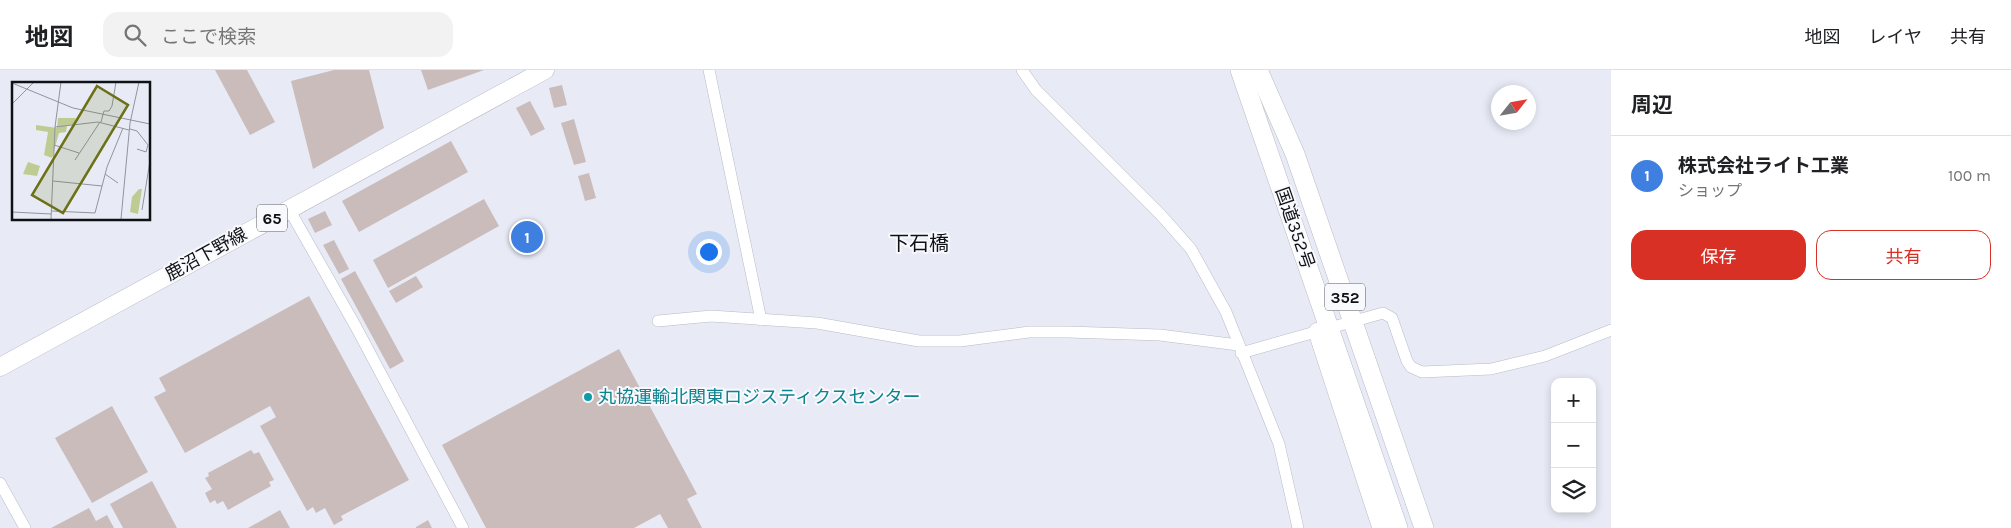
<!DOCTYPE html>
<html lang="ja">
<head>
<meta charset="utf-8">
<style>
	:root { --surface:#fff; --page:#f2f2f2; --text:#202124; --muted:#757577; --line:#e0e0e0; --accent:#d93025 }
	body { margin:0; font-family:Karla,"Noto Sans JP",sans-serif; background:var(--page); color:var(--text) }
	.controls { position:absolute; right:15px; bottom:15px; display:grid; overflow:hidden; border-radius:10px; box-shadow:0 2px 8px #0003 }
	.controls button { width:45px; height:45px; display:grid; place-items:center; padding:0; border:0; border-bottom:1px solid var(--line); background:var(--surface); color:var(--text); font:25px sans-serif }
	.compass { position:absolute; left:1491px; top:15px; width:45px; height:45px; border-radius:50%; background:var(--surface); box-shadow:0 2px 8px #0003; rotate:59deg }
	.you { position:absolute; left:708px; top:181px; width:18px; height:18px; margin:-12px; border:4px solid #fff; border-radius:50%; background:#1a73e8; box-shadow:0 0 0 8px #1a73e833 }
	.badge { display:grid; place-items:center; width:32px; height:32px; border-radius:50%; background:var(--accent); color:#fff; font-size:16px; font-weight:700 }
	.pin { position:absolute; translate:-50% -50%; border:2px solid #fff; box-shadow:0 1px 5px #0006 }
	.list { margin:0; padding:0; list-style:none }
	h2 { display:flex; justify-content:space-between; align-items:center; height:65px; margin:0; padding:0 20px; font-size:21px }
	h2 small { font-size:16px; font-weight:400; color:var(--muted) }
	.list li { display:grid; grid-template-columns:32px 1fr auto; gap:15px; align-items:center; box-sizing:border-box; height:80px; padding:0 20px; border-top:1px solid var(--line) }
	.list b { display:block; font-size:19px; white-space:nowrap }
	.list p { margin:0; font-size:16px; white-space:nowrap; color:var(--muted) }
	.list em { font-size:16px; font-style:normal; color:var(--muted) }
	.actions { display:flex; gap:10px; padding:15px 20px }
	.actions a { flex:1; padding:11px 0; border:1px solid var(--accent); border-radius:15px; text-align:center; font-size:18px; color:var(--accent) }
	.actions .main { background:var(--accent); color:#fff }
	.icon { flex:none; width:28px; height:28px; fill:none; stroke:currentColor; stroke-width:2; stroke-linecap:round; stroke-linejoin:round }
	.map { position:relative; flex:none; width:1611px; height:458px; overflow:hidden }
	header { display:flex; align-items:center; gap:30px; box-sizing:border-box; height:70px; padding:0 25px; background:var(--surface); border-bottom:1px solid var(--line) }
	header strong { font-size:24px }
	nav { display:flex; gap:28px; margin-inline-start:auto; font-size:18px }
	.search { width:350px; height:45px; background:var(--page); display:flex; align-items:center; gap:12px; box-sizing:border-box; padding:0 18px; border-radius:15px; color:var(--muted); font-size:19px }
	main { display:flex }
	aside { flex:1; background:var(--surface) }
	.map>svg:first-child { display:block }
	.building { fill:#c9bcbb }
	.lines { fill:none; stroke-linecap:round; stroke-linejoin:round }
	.minor-casing { stroke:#b8bbc6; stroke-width:12 }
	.primary-casing { stroke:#b8bbc6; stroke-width:19 }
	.trunk-casing { stroke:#b8bbc6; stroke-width:20 }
	.minor { stroke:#fff; stroke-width:11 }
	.primary { stroke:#fff; stroke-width:18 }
	.trunk { stroke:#fff; stroke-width:19 }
	.culture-dot { fill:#0f9aa8; stroke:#f7f9fd; stroke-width:2 }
	.labels { text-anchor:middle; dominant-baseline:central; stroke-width:4; stroke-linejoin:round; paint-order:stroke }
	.shield { fill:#f7f9fd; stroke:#55575b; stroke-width:1 }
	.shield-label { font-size:16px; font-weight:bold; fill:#101115 }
	.street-label { font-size:18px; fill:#101115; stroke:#f7f9fd }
	.culture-label { font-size:18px; fill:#0d838f; stroke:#f7f9fd; text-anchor:start }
	.quarter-label { font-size:20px; fill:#101115; stroke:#f7f9fd }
	.inset-road { fill:none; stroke:#92949c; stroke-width:1 }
	.view { fill:#6c7016; fill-opacity:0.15; stroke:#6c7016; stroke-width:2.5 }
	.inset-edge { fill:none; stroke:#101115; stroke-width:2.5 }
</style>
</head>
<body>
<header>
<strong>地図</strong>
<div class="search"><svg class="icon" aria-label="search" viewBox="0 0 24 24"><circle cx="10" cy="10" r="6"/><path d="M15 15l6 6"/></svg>ここで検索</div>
<nav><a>地図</a><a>レイヤ</a><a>共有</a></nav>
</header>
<main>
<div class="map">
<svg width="1611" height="458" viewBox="0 0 1611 458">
	<rect width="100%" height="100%" fill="#e8ebf6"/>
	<g class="building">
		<polygon points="215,0 247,0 275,52 250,65"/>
		<polygon points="334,0 369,0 384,58 313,99 291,11"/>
		<polygon points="421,0 484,0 428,20"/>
		<polygon points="562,15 567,35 554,38 549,18"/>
		<polygon points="530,31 545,59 531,66 516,38"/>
		<polygon points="574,49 586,92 574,95 561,53"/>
		<polygon points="451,71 468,102 359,162 342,131"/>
		<polygon points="589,103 596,128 585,131 578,106"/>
		<polygon points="484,129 499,156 388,218 373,190"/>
		<polygon points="325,141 332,155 315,163 308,149"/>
		<polygon points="334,170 349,199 339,204 323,175"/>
		<polygon points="355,201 404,291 390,299 341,209"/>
		<polygon points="416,206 423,217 396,233 389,221"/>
		<polygon points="309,226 409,410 341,446 343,450 334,455 325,438 316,443 313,437 307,441 260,356 276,347 270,336 185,383 154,327 166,321 159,308"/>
		<polygon points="619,279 697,424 687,429 702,458 668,458 660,444 634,458 486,458 442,375"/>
		<polygon points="112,336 148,402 92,433 55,368"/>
		<polygon points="251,380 254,384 259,382 274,410 269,412 271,416 228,440 223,431 217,434 215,430 210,433 205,423 212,419 205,408 209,406 208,403"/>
		<polygon points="152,411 177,458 123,458 110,434"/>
		<polygon points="89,438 96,451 107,445 114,458 51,458"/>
		<polygon points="280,440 290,458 248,458"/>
		<polygon points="428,450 432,458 416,458 416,457"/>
	</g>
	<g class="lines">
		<defs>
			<g id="minor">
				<polyline points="709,0 761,250"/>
				<polyline points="1022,0 1036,20 1161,145 1191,179 1226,242 1279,374 1298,458"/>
				<polyline points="289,139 356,257 463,458"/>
				<polyline points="658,251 711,246 817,253 919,271 960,271 1029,262 1068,262 1160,265 1238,275"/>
				<polyline points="1241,283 1383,243 1392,248 1407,291 1411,297 1422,302 1491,299 1545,286 1611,260"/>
				<polyline points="0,413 25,458"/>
			</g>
			<polyline id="primary" points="0,297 545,0"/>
			<g id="trunk">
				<polyline points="1240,0 1398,458"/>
				<polyline points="1258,0 1295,84 1424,458"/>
				<polyline points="1318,262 1382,458"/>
			</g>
		</defs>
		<use href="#minor" class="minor-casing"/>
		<use href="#primary" class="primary-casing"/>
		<use href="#trunk" class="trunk-casing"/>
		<use href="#minor" class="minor"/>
		<use href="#primary" class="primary"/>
		<use href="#trunk" class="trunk"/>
	</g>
	<circle class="culture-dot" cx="588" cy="327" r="5"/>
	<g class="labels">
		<g class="shield">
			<rect x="257" y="134.5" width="30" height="27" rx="4"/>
			<rect x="1325" y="213.5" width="40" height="27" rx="4"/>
		</g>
		<g class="shield-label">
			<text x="272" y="148">65</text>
			<text x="1345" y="227">352</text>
		</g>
		<g class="street-label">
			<text transform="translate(1295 158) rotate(71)">国道352号</text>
			<text transform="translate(206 184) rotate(-29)">鹿沼下野線</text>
		</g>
		<g class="culture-label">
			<text x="598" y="327">丸協運輸北関東ロジスティクスセンター</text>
		</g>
		<g class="quarter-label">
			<text x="919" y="173">下石橋</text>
		</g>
	</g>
	<g transform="translate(12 12)">
		<rect width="138" height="138" fill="#e8ebf6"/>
		<path d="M46,36H64L62,42L55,44L54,50L47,51L40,76L32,73L36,50L24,48V43L45,46ZM16,80L28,84L25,94L11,92ZM127,107H130L126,132L118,130L120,115Z" fill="#becc94"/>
		<path class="inset-road" d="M0,1L61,26L138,42M0,22L22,0M89,40L92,29H97L100,24L104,0M43,45L86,40L117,48M118,47L125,49L136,63L134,70L125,67M42,63L67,71M63,78L88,40M93,92L106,101M41,99L90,104M130,128L138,79M40,129L83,131L95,85L111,46M0,130L39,132M39,137L43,45L49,0M109,137L118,41L127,0"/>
		<path class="view" d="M85,4L116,23L51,131L20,113Z"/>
		<rect width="138" height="138" class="inset-edge"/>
	</g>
</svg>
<div class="controls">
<button>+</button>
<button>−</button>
<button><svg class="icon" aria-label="layers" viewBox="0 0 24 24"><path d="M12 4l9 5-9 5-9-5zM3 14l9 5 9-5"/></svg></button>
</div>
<svg class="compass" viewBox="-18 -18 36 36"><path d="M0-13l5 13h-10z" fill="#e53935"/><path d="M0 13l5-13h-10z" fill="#757577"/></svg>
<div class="you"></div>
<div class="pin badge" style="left:527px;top:167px;background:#3f7fe0">1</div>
</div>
<aside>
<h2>周辺<small></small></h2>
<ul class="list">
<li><span class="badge" style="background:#3f7fe0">1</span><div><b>株式会社ライト工業</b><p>ショップ</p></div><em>100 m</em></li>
</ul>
<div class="actions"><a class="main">保存</a><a>共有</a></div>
</aside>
</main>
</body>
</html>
